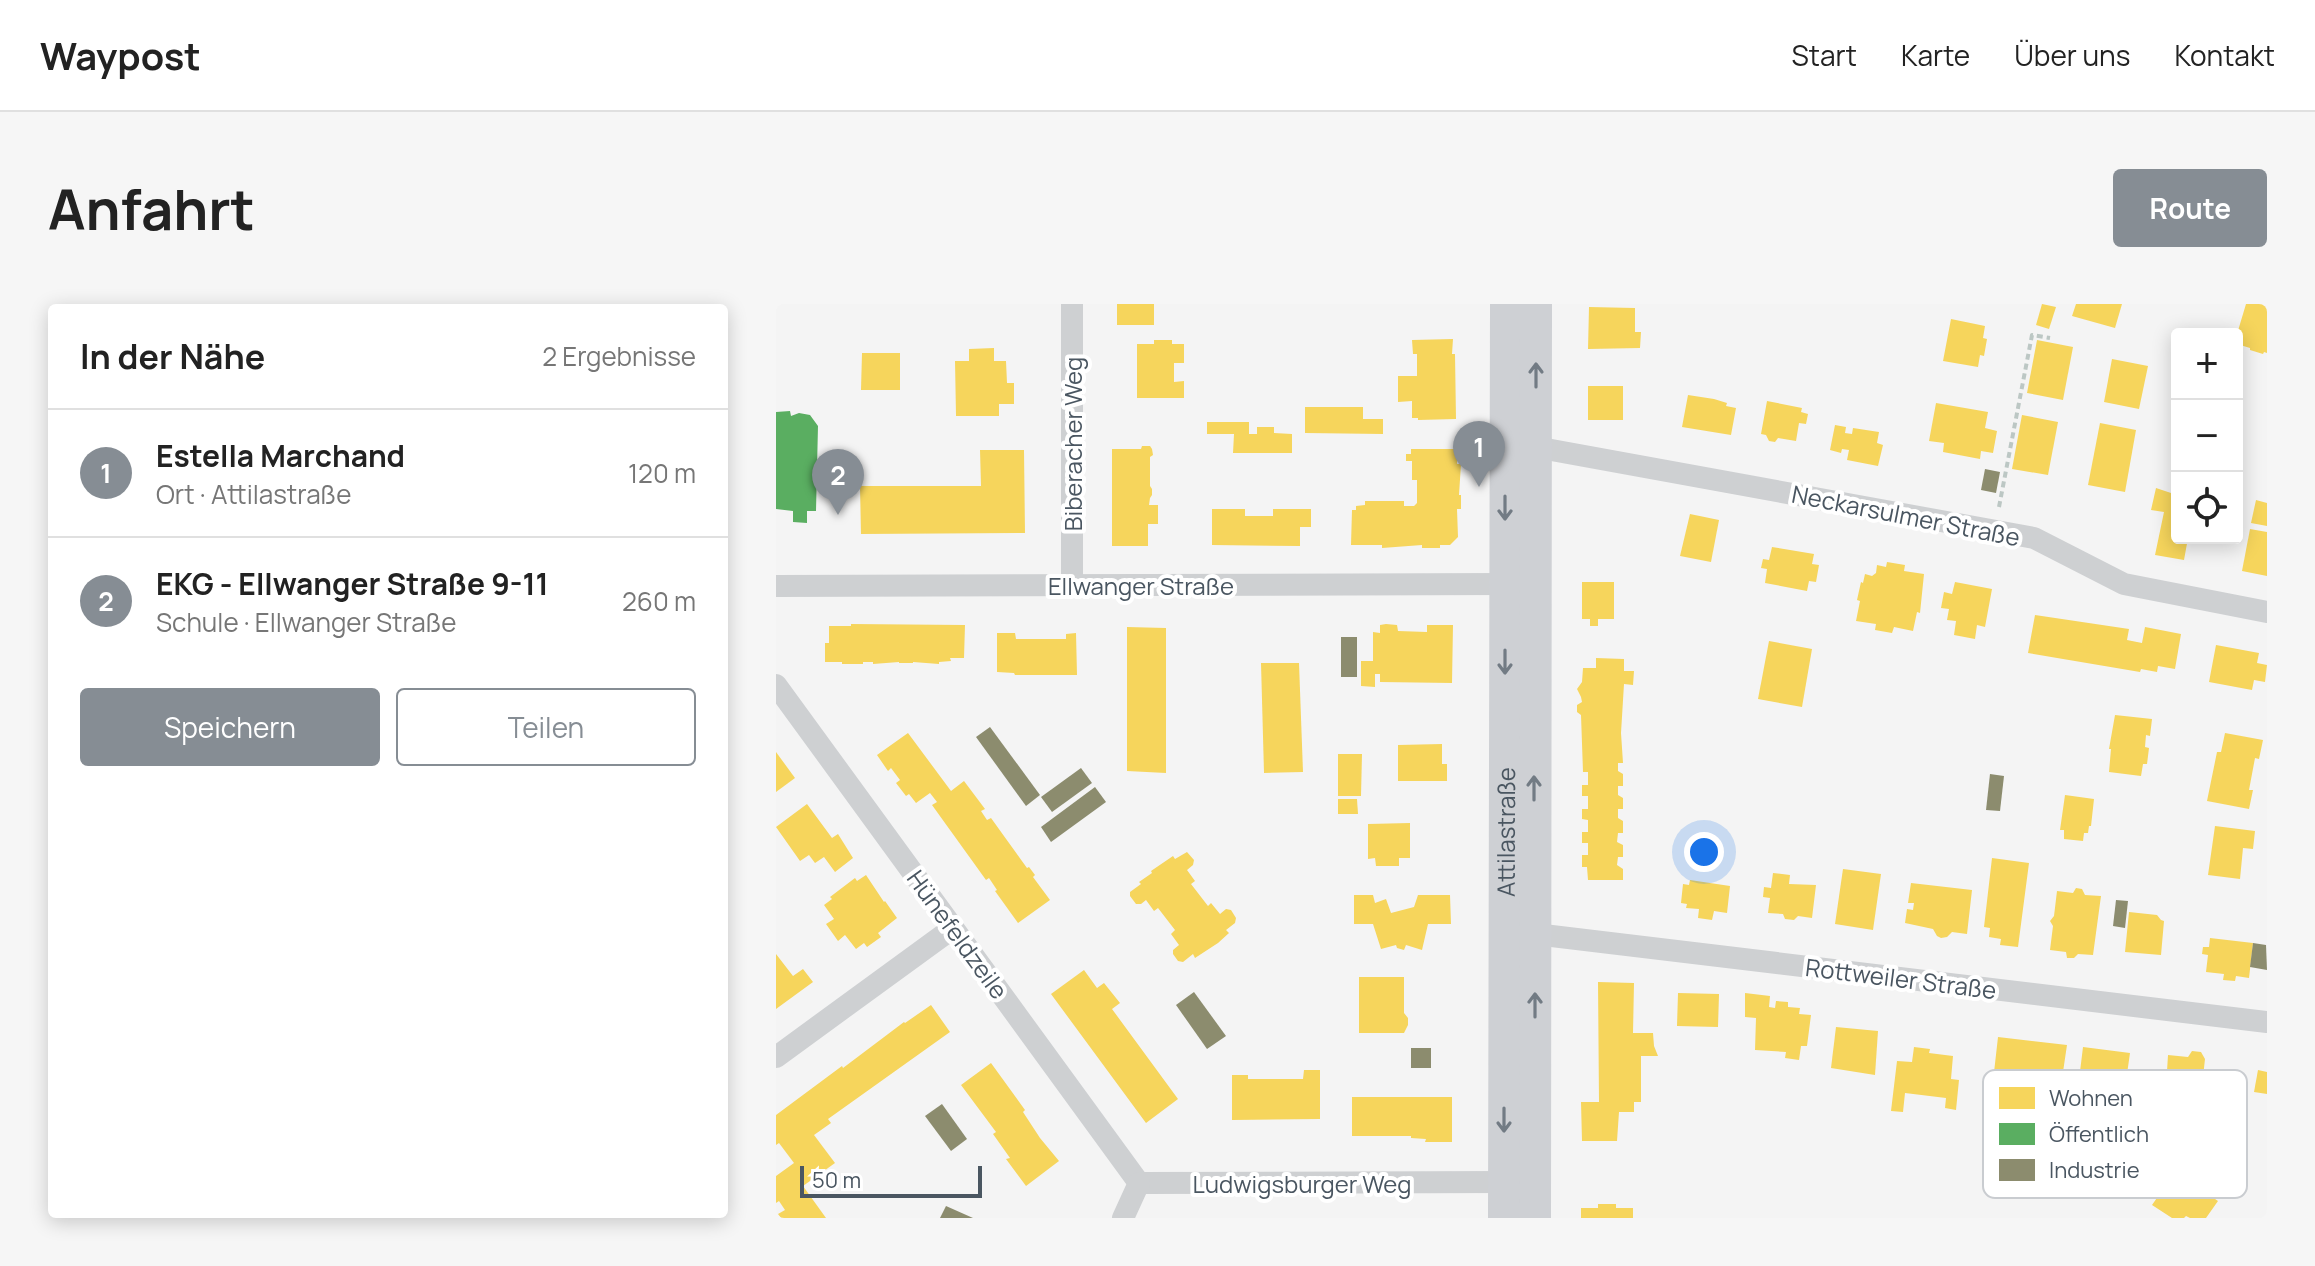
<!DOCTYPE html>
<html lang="de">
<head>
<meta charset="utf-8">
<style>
	:root { --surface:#fff; --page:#f6f6f6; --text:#222; --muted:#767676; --line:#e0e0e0; --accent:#868d94 }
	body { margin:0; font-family:Manrope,sans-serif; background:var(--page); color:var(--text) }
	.controls { position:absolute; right:24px; top:24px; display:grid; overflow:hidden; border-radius:8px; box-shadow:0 4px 20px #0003 }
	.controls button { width:72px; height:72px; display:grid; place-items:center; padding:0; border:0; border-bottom:2px solid var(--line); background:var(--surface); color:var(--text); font:40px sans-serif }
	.scale { position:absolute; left:24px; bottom:20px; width:182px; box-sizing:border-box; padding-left:8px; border:4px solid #4a5661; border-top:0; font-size:22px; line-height:28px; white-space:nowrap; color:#4a5661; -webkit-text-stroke:6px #fff; paint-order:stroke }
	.you { position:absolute; left:928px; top:548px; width:28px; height:28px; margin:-20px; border:6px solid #fff; border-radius:50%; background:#1a73e8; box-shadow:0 0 0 12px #1a73e833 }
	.badge { display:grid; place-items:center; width:52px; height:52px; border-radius:50%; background:var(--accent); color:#fff; font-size:26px; font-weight:700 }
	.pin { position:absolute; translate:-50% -66px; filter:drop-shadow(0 2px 4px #0008) }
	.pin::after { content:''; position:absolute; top:42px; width:28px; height:24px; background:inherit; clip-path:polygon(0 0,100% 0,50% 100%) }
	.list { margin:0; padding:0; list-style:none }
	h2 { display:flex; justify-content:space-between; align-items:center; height:104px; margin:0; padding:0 32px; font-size:34px }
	h2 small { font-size:26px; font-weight:400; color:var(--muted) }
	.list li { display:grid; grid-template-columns:52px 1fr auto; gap:24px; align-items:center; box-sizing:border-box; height:128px; padding:0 32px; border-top:2px solid var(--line) }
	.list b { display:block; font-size:30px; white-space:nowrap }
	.list p { margin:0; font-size:26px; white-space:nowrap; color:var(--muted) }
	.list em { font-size:26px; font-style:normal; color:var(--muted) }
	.actions { display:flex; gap:16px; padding:24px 32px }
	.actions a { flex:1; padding:18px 0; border:2px solid var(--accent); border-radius:8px; text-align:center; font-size:28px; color:var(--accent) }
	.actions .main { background:var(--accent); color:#fff }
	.icon { flex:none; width:44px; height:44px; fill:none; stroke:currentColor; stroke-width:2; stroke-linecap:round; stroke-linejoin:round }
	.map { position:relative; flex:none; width:1491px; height:914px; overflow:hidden; border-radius:8px }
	header { display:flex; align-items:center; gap:48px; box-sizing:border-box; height:112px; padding:0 40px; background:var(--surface); border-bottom:2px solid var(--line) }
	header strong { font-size:38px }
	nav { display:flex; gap:44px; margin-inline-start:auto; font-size:28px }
	.intro { display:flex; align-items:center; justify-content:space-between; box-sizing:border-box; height:192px; padding:0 48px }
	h1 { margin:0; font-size:56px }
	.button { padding:20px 36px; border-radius:8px; background:var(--accent); color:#fff; font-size:28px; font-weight:700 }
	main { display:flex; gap:48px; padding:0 48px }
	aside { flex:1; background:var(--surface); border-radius:8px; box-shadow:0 4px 20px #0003 }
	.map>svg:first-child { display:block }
	.homes { fill:#f6d55c }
	.public { fill:#5aae61 }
	.industry { fill:#8c8c6e }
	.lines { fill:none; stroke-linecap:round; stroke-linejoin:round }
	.path { stroke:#bcc7c4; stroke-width:4; stroke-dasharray:6 4; stroke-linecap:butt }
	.street { stroke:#ced0d2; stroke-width:22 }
	.secondary { stroke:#ced0d4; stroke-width:32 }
	.oneway { stroke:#727b84 }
	.labels { text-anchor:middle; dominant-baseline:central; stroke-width:8; stroke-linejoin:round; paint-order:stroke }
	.street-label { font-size:24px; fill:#4a5661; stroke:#fff }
	.key { fill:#fff; stroke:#c9ccd0; stroke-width:2 }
	.key-label { font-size:22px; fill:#4a5661 }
</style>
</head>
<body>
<header>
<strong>Waypost</strong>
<nav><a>Start</a><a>Karte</a><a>Über uns</a><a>Kontakt</a></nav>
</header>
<div class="intro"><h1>Anfahrt</h1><a class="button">Route</a></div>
<main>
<aside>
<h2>In der Nähe<small>2 Ergebnisse</small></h2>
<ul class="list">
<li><span class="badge">1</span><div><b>Estella Marchand</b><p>Ort · Attilastraße</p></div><em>120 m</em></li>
<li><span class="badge">2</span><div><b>EKG - Ellwanger Straße 9-11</b><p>Schule · Ellwanger Straße</p></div><em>260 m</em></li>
</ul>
<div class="actions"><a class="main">Speichern</a><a>Teilen</a></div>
</aside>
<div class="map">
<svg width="1491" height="914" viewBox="0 0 1491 914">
	<rect width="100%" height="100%" fill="#f4f4f4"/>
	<g class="homes">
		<rect x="341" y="0" width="37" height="21"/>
		<polygon points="1266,0 1280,3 1273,25 1260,21"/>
		<polygon points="1300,0 1346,0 1339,24 1296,12"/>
		<polygon points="1470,0 1491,0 1491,49 1488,48 1487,50 1474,46 1474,44 1461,40 1461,30"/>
		<polygon points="813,3 859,4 859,28 865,28 864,44 812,45"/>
		<polygon points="1175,15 1209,22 1207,34 1211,35 1208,52 1204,51 1202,63 1167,57"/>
		<polygon points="677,35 676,50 679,50 680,115 642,116 642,114 636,114 636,97 622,98 622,72 641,72 641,50 637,50 636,36"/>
		<polygon points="378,36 396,36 396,40 408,40 408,59 398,59 398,78 408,77 408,94 361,94 361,40 378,40"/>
		<polygon points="1261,36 1297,43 1287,96 1251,89"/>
		<polygon points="218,44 218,57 230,57 231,79 238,79 238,100 223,100 223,112 180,112 179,57 193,57 193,45"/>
		<polygon points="86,49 124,49 124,86 85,86"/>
		<polygon points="1336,55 1372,62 1363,105 1328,98"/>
		<rect x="812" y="82" width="35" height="34"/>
		<polygon points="912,91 938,95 951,99 950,102 960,104 955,131 906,123"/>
		<polygon points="991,97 1026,104 1025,108 1032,110 1030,120 1023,119 1020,137 1002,134 999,138 993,137 990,131 985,130"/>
		<polygon points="1160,99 1212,108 1209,124 1221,127 1217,149 1205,147 1204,155 1167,148 1168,139 1153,137"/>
		<polygon points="529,103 587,103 587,115 607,115 607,130 529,129"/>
		<polygon points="1246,111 1282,118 1272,171 1236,165"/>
		<polygon points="431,118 473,118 473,130 481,130 481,123 498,123 498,129 516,130 516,149 457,149 458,130 431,130"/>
		<polygon points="1324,119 1360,126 1349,188 1312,181"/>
		<polygon points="1059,121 1070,123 1069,129 1076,130 1077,124 1103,128 1101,139 1107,141 1102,162 1071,156 1073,146 1066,145 1065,149 1054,146"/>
		<polygon points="366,142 374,142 376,145 377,151 374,153 374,182 376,185 376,191 374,194 373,201 382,201 382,220 372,220 372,242 336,242 336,145 365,145"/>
		<polygon points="635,145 681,145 681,160 685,160 683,191 685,191 685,205 681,205 682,233 674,241 664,241 664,244 646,244 646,241 606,244 606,241 575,241 576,206 580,206 580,202 589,201 589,197 628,197 628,202 638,202 641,199 641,176 636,176 636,157 630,157 630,150 635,150"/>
		<polygon points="204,146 248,146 249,229 85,230 84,182 205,182"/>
		<polygon points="1380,184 1401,191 1401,234 1412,234 1408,256 1379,251 1388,208 1375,206"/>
		<polygon points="1480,196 1491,199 1491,222 1475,219"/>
		<polygon points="436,205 469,205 469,212 497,212 497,205 535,205 535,223 524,223 524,242 436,241"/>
		<polygon points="914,210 943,216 935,258 904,252"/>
		<polygon points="1474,225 1491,228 1491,272 1466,267"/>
		<polygon points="996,243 1038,250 1036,260 1043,261 1040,278 1033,277 1031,287 989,279 991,265 985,264 987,255 993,256"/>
		<polygon points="1111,258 1129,261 1128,267 1148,270 1144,309 1141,308 1137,327 1118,323 1116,329 1099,326 1100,320 1080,317 1084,297 1081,296 1085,278 1087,279 1089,270 1096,272 1100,269 1101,261 1110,263"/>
		<polygon points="806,278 838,278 838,315 822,315 822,322 814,322 814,315 806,315"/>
		<polygon points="1179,278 1216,285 1209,323 1201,321 1199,335 1178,331 1180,317 1171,316 1173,305 1165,304 1168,288 1176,290"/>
		<polygon points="1259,311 1353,325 1351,336 1366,339 1369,323 1405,330 1399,365 1382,362 1381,368 1365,365 1364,368 1252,349"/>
		<polygon points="75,320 189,321 188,354 174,354 175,357 163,358 163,360 137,358 137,359 123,359 123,358 97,360 97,358 87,358 87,360 66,360 66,358 49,358 49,339 53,339 53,322 75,322"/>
		<polygon points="610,320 621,321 622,327 651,328 651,321 677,321 676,379 604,378 604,370 599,370 599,383 585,382 585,357 597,357 597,328 604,329 604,321"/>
		<polygon points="351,323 390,324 390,469 351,467"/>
		<polygon points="221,329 239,329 240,335 290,335 290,330 300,329 301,371 239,371 238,369 221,368"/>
		<polygon points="993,337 1036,345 1026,403 982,395"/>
		<polygon points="1440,341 1483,349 1481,359 1491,361 1489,378 1478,376 1476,386 1433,378"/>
		<polygon points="820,354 848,355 848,367 858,367 857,381 848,380 845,429 847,459 842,459 842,467 847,470 847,482 842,482 842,491 847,494 847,505 842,505 842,514 847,517 847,529 842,529 841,538 847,541 847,553 842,553 841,561 847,565 847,576 812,576 811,563 806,563 806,551 812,551 812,539 806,539 806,528 812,528 812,516 806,515 806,505 812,505 812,492 806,492 806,481 812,481 812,468 807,468 805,411 801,408 801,401 806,398 805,393 801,385 806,378 807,364 820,364"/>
		<polygon points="485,359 523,359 527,468 488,469"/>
		<polygon points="1339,411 1376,415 1374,432 1370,431 1369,443 1373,444 1371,460 1367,460 1365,472 1333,468 1335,445 1333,445"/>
		<polygon points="132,429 175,487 188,477 209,505 205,507 211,516 215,514 251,564 253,563 259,571 257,573 274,596 242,619 219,587 221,586 213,574 210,576 156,501 161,498 154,489 140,499 133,490 130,492 120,479 124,476 115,464 112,467 101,451"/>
		<polygon points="1449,429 1487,436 1483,455 1479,454 1473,486 1477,486 1473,505 1431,497 1441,448 1445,448"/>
		<polygon points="666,440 666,460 671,460 671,477 622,477 622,441"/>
		<polygon points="0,448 19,474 0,488"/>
		<polygon points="562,450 586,450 585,492 562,492"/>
		<polygon points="1289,491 1318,495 1315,522 1313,522 1312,529 1308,529 1307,537 1288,535 1288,526 1284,526"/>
		<polygon points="562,495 581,495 582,510 562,510"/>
		<polygon points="31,500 56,534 62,530 77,554 59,568 48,553 39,559 33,551 24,557 0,523"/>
		<polygon points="634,519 634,554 623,554 623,562 600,562 599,554 592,555 592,520"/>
		<polygon points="1439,522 1479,527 1477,545 1467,544 1464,575 1432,571"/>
		<polygon points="411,548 418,556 417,561 411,566 419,577 415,580 432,602 435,599 444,610 450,605 455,606 460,614 459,619 450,626 453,629 442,639 419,654 417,650 407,658 402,657 397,650 397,646 403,641 395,630 399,626 382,604 378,607 370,596 365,600 360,600 354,592 354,588 365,580 363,578 376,569 375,567 397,552 399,555"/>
		<polygon points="1216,554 1253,559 1242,643 1224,641 1225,635 1213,633 1214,624 1208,623"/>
		<polygon points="1067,565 1105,570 1097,626 1059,620"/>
		<polygon points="997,569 1014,571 1013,580 1040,581 1036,614 1022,612 1018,616 1009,615 1007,610 992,609 994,594 987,593 988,583 995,584"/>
		<polygon points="90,571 108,598 109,597 121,614 102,629 105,633 91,643 88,639 80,645 69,631 62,637 50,620 58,615 48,601 56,595 54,593 79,574 81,577"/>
		<polygon points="914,576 954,582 951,609 938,607 936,616 922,614 923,605 910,604 911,600 905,599 907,580 913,581"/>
		<polygon points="1135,579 1196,586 1191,630 1176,628 1171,633 1165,634 1161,632 1157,625 1129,619 1131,605 1137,606 1138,599 1132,599"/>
		<polygon points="1300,584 1306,585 1309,591 1325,592 1317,651 1302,650 1298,654 1291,654 1290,648 1274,646 1277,622 1274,617 1278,612 1281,587 1297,589"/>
		<polygon points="578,591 597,591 599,599 610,595 615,609 638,603 642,591 674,591 675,620 652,620 646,646 630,641 628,646 621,644 620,641 605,645 597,620 578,620"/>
		<polygon points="1353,608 1381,611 1385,616 1388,617 1385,651 1349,648"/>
		<polygon points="1434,634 1477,639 1473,674 1460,672 1459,677 1447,676 1448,670 1430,668 1432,651 1426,650 1427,643 1433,643"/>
		<polygon points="0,650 17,672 27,665 37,678 0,705"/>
		<polygon points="308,666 321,684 328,679 344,699 336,705 402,795 370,819 275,690"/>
		<polygon points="583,673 628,673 628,709 632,714 632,721 628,729 583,729"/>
		<polygon points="822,678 858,679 857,729 877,729 878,742 882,752 865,752 865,798 858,798 858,808 843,808 841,837 806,837 805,798 823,798"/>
		<polygon points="902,689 943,690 942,723 901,722"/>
		<polygon points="969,689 994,692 993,703 999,704 1000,697 1012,698 1012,703 1024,704 1023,710 1035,711 1031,742 1025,742 1023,756 1009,754 1010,748 979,746 980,714 969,713"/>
		<polygon points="155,701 174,728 52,815 55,819 38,831 59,859 27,882 50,914 5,914 2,910 9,906 3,897 0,899 0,872 18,859 3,839 0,841 0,811 66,762 67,764 128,718 129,719"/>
		<polygon points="1060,723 1102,727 1099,771 1055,764"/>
		<polygon points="1222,733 1291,741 1287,768 1282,781 1274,780 1276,774 1239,770 1236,798 1215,795"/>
		<polygon points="1138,743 1154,745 1153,749 1177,752 1175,775 1183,776 1180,806 1169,804 1170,794 1129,789 1127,808 1115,807 1121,757 1136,758"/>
		<polygon points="1307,743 1354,749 1349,784 1324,781 1323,795 1301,792"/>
		<polygon points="1416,747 1425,748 1429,755 1424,800 1407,798 1406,807 1387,805 1388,786 1387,780 1380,779 1381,766 1391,767 1392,751 1412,753"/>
		<polygon points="215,759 249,806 247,808 264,834 283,857 250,882 230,855 234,854 217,830 220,828 185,781"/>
		<polygon points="528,766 544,766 544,815 456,816 456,771 472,771 472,775 527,775"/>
		<polygon points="1482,766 1491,768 1491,790 1478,788"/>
		<polygon points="576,793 676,793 676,838 649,838 650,835 635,834 635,832 576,832"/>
		<polygon points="1399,868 1442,897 1430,914 1414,914 1410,912 1408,914 1396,914 1376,901"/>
		<polygon points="822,900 840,900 840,904 857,904 857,914 805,914 805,904 822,904"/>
	</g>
	<polygon class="public" points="14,107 15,112 23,109 34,111 42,122 40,207 31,207 31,219 17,218 17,207 0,205 0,108"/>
	<g class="industry">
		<polygon points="1209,165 1224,168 1220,189 1205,186"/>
		<rect x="565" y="333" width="16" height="40"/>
		<polygon points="214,423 264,491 250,502 200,433"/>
		<polygon points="305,464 316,479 276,508 265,493"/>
		<polygon points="1214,470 1228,472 1224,507 1210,506"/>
		<polygon points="319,483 330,498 275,538 265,523"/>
		<polygon points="1340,596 1352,597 1349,624 1337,622"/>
		<polygon points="1477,639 1490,641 1491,666 1474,663"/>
		<polygon points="418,688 450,732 431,745 400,701"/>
		<rect x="635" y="744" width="20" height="20"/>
		<polygon points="166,800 191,835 175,847 149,812"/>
		<polygon points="170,902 197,914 164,914"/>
	</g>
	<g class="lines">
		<polyline class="path" points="1223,203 1256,31 1274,34"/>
		<g class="street">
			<polyline points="759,143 1258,234 1348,280 1491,308"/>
			<polyline points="296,281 296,0"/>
			<polyline points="0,282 729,280"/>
			<polyline points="0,381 363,879"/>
			<polyline points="759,630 1491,718"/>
			<polyline points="0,753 177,624"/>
			<polyline points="363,879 728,878"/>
			<polyline points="347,914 363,879"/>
		</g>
		<g class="secondary">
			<path id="s1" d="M728,914L730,0"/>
			<polyline points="759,914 760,0"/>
		</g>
	</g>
	<defs><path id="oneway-shaft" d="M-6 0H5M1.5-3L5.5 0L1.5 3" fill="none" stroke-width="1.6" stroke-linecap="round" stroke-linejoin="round" transform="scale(2)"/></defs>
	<g class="oneway">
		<use href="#oneway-shaft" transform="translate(760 71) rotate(-90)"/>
		<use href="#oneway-shaft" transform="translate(729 204) rotate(90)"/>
		<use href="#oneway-shaft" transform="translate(729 358) rotate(90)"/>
		<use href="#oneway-shaft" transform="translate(758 484) rotate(-90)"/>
		<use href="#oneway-shaft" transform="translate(759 701) rotate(-90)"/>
		<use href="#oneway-shaft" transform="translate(728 816) rotate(90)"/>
	</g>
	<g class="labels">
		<g class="street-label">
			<text transform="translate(296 140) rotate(-90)">Biberacher Weg</text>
			<text transform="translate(1130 211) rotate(11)">Neckarsulmer Straße</text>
			<text x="365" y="281">Ellwanger Straße</text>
			<text stroke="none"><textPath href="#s1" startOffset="386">Attilastraße</textPath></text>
			<text transform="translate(182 630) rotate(54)">Hünefeldzeile</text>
			<text transform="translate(1125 674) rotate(7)">Rottweiler Straße</text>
			<text x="526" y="879">Ludwigsburger Weg</text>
		</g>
	</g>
	<rect x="1207" y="766" width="264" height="128" rx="12" class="key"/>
	<rect x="1223" y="783" width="36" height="22" fill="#f6d55c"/>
	<rect x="1223" y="819" width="36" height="22" fill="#5aae61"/>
	<rect x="1223" y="855" width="36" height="22" fill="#8c8c6e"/>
	<g class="key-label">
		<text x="1273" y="802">Wohnen</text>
		<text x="1273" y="838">Öffentlich</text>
		<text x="1273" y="874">Industrie</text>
	</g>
</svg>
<div class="controls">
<button>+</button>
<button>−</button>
<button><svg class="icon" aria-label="locate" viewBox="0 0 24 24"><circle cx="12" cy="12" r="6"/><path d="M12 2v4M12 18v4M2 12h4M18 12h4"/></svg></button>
</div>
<div class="scale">50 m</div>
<div class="you"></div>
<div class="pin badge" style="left:703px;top:183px">1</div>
<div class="pin badge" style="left:62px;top:211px">2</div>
</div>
</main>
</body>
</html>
